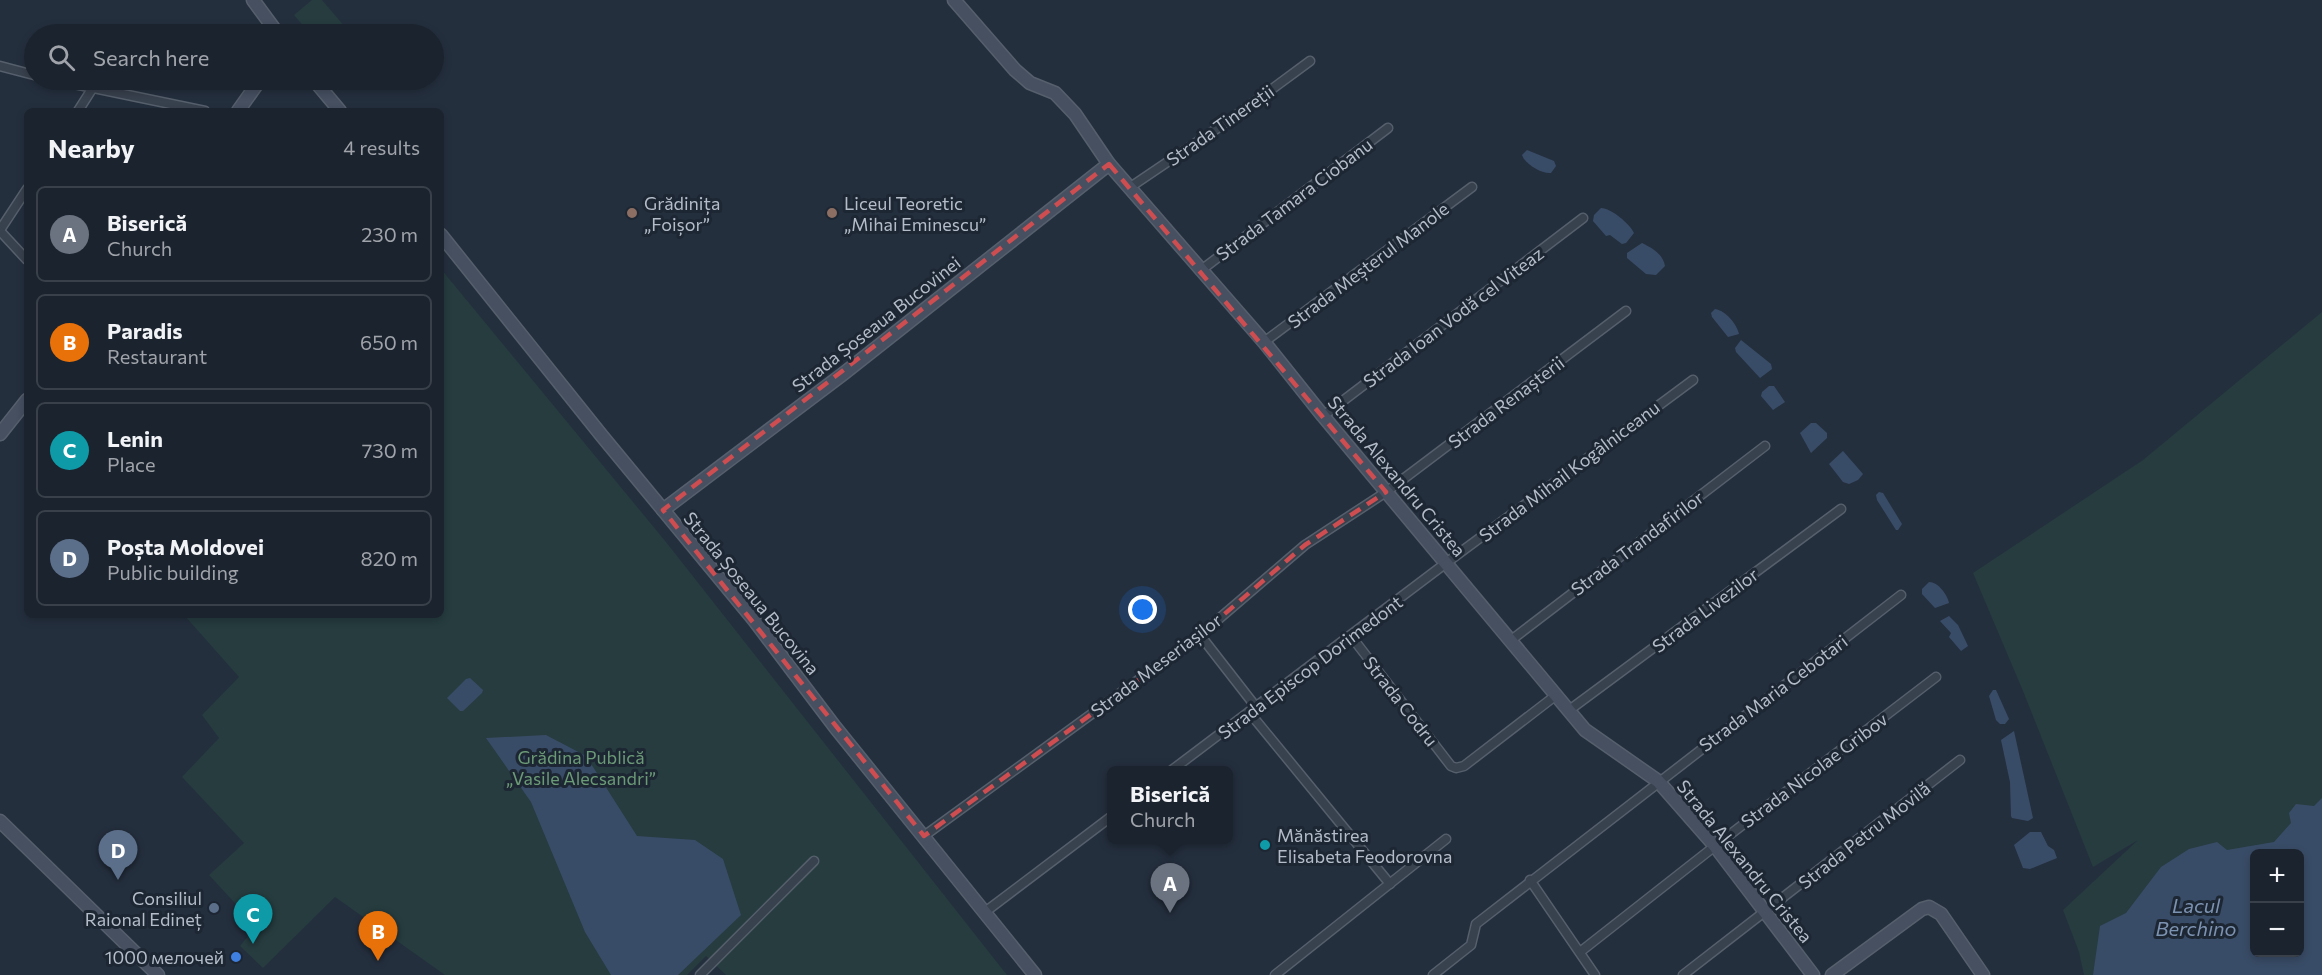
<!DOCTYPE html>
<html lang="en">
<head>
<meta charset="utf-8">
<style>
	:root { --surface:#1b232e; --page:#282f3a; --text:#f1f3f6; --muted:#a0a4aa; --line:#39404a; --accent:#b45309 }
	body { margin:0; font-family:Commissioner,sans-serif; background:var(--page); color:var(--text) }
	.controls { position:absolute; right:18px; bottom:18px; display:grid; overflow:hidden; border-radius:9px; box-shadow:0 3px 9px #0003 }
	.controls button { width:54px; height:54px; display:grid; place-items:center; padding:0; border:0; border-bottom:2px solid var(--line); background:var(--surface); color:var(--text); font:30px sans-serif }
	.you { position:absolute; left:1143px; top:610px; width:21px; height:21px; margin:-15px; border:4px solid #fff; border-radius:50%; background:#1a73e8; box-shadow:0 0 0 9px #1a73e833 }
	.badge { display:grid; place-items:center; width:39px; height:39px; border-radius:50%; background:var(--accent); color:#fff; font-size:20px; font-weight:700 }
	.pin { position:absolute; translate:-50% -50px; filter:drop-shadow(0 2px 3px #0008) }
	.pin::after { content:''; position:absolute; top:32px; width:21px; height:18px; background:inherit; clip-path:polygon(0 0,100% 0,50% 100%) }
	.popup { position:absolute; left:1107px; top:766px; width:126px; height:78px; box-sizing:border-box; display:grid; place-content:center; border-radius:9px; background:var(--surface); filter:drop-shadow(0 2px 4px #0005); font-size:20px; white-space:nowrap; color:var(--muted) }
	.popup b { font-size:22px; color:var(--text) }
	.popup::after { content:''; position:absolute; left:50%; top:100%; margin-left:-12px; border:12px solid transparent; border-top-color:var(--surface) }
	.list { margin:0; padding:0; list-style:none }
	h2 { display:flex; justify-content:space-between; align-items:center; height:78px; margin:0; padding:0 24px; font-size:26px }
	h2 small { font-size:20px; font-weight:400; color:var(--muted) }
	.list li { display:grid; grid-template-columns:39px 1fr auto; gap:18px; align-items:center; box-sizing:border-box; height:96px; margin:0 12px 12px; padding:0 12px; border:2px solid var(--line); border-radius:9px }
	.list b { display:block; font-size:22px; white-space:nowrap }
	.list p { margin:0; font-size:20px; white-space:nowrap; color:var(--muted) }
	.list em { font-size:20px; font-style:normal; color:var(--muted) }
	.icon { flex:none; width:33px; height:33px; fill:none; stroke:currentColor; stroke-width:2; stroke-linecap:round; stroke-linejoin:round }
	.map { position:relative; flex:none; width:2322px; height:975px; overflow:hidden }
	.search { position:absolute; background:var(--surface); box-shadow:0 3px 9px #0003; left:24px; top:24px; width:420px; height:66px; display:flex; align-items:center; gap:15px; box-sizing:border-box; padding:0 21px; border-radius:33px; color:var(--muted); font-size:22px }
	.panel { position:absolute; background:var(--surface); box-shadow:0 3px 9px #0003; left:24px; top:108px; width:420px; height:510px; border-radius:9px }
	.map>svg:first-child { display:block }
	.green { fill:#263c3f; fill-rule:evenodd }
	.water { fill:#394c67; fill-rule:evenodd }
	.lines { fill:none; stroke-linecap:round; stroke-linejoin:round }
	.street-casing { stroke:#565f6c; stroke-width:11 }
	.secondary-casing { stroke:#565f6c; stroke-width:15 }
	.street { stroke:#38414e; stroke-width:8 }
	.secondary { stroke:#465061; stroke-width:12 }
	.marked { fill:none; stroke:#ce4d50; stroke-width:4.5; stroke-dasharray:12 8; stroke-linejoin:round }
	.education-dot { fill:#8d6e63; stroke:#1d2633; stroke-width:2 }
	.culture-dot { fill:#0f9aa8; stroke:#1d2633; stroke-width:2 }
	.service-dot { fill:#5c6f8a; stroke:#1d2633; stroke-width:2 }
	.shop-dot { fill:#3f7fe0; stroke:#1d2633; stroke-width:2 }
	.labels { text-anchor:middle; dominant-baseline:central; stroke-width:6; stroke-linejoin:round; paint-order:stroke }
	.street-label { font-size:18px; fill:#b4bcc9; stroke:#1d2633 }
	.poi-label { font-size:18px; fill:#b4bcc9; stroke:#1d2633; text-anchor:start }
	.park-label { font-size:18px; fill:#6b9a76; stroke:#1d2633 }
	.water-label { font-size:20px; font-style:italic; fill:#7c92b1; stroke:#1d2633 }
</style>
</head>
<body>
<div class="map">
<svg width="2322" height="975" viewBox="0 0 2322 975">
	<rect width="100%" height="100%" fill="#242f3e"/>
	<g class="green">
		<polygon points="312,0 322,0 351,34 310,34 294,15"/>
		<polygon points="441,269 666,542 1007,975 726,975 706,956 687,975 445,975 335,897 263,968 240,946 256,926 209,875 244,843 182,777 219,738 202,715 239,677 184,615 441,615"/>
		<path d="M2322,312V975H2084L2079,952L2063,910L2138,840L2093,867L2023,691L1973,573L2143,460ZM2254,854H2300V952H2254Z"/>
	</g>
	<g class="water">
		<path d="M1527,150L1554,161L1556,166L1551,173C1541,174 1525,164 1522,155Z"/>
		<path d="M1601,208C1611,208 1630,224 1634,233L1626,243L1622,244L1610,235L1606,236L1593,221L1594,215Z"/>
		<path d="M1642,243C1652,248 1663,254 1665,266L1656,275L1646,274L1627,258V253Z"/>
		<path d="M1715,309C1726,311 1736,323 1739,334L1728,337L1712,317L1711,313Z"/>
		<polygon points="1741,340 1771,364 1772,369 1760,378 1736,352 1735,348"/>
		<polygon points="1769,386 1774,386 1785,402 1773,410 1761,396 1762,392"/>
		<polygon points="1811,423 1816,423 1827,433 1827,438 1811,453 1800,433"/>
		<polygon points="1843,451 1863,474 1858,480 1849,484 1843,482 1829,464"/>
		<polygon points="1879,492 1883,493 1902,524 1898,530 1896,530 1877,500 1876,495"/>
		<path d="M1929,582C1938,582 1947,594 1949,603L1935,608L1922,594V589Z"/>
		<polygon points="1949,616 1958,625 1968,646 1961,651 1949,637 1951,633 1940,621"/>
		<polygon points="470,678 483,690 482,693 463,711 460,711 447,698 466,679"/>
		<polygon points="1993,690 1996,690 2009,719 2005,724 2000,724 1996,720 1989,696"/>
		<polygon points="2014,731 2033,818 2028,821 2012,818 2011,816 2010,782 2001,740"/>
		<polygon points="546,735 586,756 637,836 695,840 723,859 741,915 678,975 611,975 585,932 531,802 486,738"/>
		<path d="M2322,798V975H2093L2100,926L2126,913L2161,867L2189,849L2217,842L2227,850L2274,842L2291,823L2289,813L2296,804L2314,806ZM2254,854H2300V952H2254Z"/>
		<polygon points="2030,832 2041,832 2048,846 2054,850 2057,858 2030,869 2023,868 2014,845"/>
	</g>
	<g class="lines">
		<defs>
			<g id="street">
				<polyline points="0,66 34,75"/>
				<polyline points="55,80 205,111"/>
				<polyline points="78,111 92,89"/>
				<polyline points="1129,188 1234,117 1310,61"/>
				<polyline points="0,230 27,189"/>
				<polyline points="0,231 27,260"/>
				<polyline points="1200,271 1388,128"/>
				<polyline points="1264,342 1472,187"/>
				<polyline points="1323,416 1583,218"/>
				<polyline points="1200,635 1256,707"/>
				<polyline points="1351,636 1451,766 1456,768 1464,766 1555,696"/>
				<polyline points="1510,641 1765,446"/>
				<polyline points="1568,711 1841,509"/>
				<polyline points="1249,712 1390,884"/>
				<polyline points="1172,770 1446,563 1693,380"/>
				<polyline points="924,836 1200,635 1305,545 1386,492 1626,311"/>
				<polyline points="1530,880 1595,975"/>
				<polyline points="985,912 1112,816"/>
				<polyline points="1580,952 1715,846 1936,677"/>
				<polyline points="700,975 814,861"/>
				<polyline points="1275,975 1446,839"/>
				<polyline points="1433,975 1471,945 1476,924 1901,595"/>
				<polyline points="1683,975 1960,760"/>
			</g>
			<g id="secondary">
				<polyline points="253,0 278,34"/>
				<polyline points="954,0 1015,70 1030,83 1055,93 1075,114 1109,164 1264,342 1323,416 1585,730 1658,781 1715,846 1813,975"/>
				<polyline points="314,80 340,111"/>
				<polyline points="238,111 260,80"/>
				<polyline points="441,235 602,436 754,620 835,727 1035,975"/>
				<polyline points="0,434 27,400"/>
				<polyline points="663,510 843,374 1109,164"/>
				<polyline points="0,821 158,975"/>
				<polyline points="1832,975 1922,909 1929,907 1941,914 1983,975"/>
			</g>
		</defs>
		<use href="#street" class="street-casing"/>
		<use href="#secondary" class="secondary-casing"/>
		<use href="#street" class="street"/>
		<use href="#secondary" class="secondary"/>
	</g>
	<path class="marked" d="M1109,164L1386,492L1305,545L1200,635L924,836L663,510Z"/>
	<g class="education-dot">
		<circle cx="632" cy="213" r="6"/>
		<circle cx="832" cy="213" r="6"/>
	</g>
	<circle class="culture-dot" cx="1265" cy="845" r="6"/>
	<circle class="service-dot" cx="214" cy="908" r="6"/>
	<circle class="shop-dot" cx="236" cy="957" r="6"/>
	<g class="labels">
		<g class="street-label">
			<text transform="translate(1220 125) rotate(-35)">Strada Tinereții</text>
			<text transform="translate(1294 199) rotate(-37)">Strada Tamara Ciobanu</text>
			<text transform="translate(1368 265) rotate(-37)">Strada Meșterul Manole</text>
			<text transform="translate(1453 317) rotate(-37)">Strada Ioan Vodă cel Viteaz</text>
			<text transform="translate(876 324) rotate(-38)">Strada Șoseaua Bucovinei</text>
			<text transform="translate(1506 402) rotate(-37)">Strada Renașterii</text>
			<text transform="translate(1569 471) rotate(-37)">Strada Mihail Kogâlniceanu</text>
			<text transform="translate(1397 476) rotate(50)">Strada Alexandru Cristea</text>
			<text transform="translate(1637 543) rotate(-37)">Strada Trandafirilor</text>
			<text transform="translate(752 593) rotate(51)">Strada Șoseaua Bucovina</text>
			<text transform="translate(1705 610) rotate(-37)">Strada Livezilor</text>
			<text transform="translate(1156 665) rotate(-37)">Strada Meseriașilor</text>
			<text transform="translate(1310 667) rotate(-37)">Strada Episcop Dorimedont</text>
			<text transform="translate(1773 693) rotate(-37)">Strada Maria Cebotari</text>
			<text transform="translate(1401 701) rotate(52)">Strada Codru</text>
			<text transform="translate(1814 770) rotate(-37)">Strada Nicolae Gribov</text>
			<text transform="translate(1864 835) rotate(-38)">Strada Petru Movilă</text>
			<text transform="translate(1745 861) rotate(51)">Strada Alexandru Cristea</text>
		</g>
		<g class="poi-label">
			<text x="644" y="203">Grădinița<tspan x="644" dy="21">„Foișor”</tspan></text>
			<text x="844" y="203">Liceul Teoretic<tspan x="844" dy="21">„Mihai Eminescu”</tspan></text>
			<text x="1277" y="835">Mănăstirea<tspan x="1277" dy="21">Elisabeta Feodorovna</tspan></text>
			<text x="202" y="898" text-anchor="end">Consiliul<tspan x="202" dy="21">Raional Edineț</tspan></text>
			<text x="224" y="957" text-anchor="end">1000 мелочей</text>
		</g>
		<g class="park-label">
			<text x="581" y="757">Grădina Publică<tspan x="581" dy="21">„Vasile Alecsandri”</tspan></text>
		</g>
		<g class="water-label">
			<text x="2196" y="905">Lacul<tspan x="2196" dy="23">Berchino</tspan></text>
		</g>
	</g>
</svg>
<div class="controls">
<button>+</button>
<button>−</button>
</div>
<div class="you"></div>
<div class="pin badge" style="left:1170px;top:913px;background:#6b7280">A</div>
<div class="popup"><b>Biserică</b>Church</div>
<div class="pin badge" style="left:378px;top:961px;background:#e8710a">B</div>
<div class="pin badge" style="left:253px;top:944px;background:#0f9aa8">C</div>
<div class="pin badge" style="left:118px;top:880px;background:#5c6f8a">D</div>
<div class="search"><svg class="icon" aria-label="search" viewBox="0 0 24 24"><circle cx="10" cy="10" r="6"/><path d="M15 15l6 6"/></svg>Search here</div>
<section class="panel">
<h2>Nearby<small>4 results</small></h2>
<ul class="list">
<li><span class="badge" style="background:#6b7280">A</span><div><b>Biserică</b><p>Church</p></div><em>230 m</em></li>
<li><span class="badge" style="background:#e8710a">B</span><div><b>Paradis</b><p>Restaurant</p></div><em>650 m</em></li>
<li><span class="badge" style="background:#0f9aa8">C</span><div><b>Lenin</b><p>Place</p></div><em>730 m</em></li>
<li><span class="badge" style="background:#5c6f8a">D</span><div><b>Poșta Moldovei</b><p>Public building</p></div><em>820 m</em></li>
</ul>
</section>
</div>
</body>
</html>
